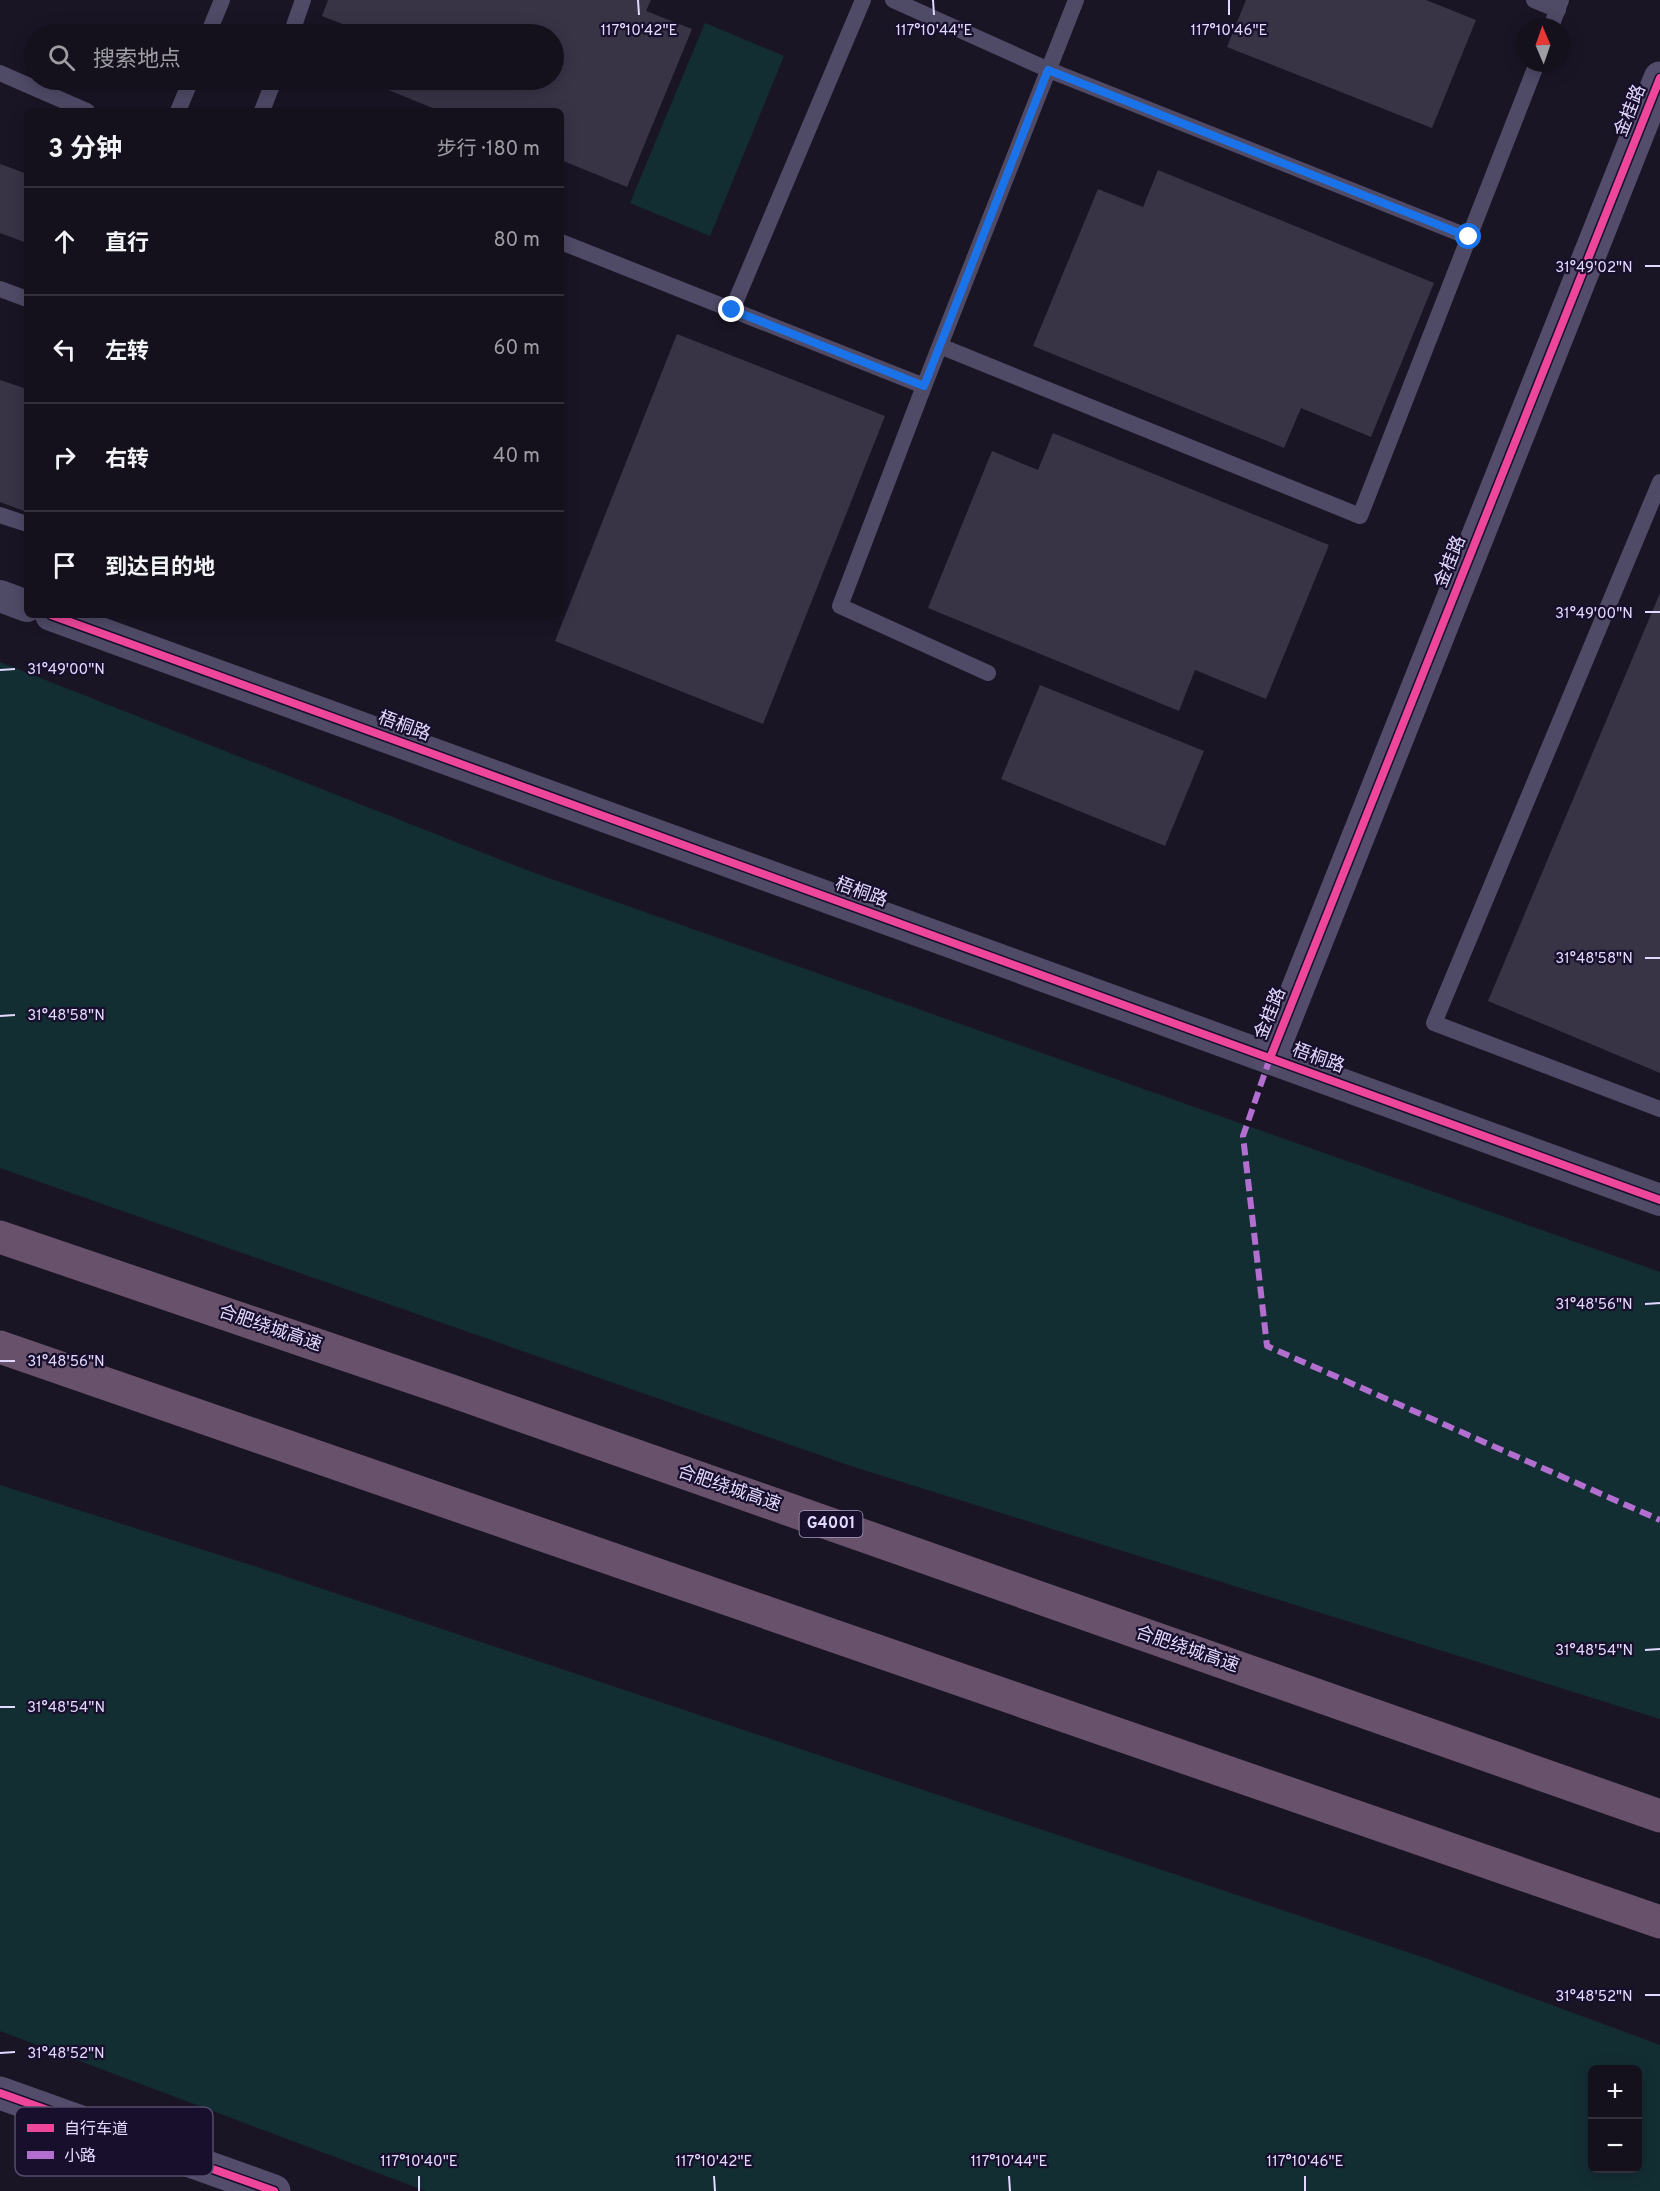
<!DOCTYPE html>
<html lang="zh">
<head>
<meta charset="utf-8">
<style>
	:root { --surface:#14101c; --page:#1d1925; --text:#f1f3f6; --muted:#9d9da3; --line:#33303b }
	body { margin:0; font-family:Overpass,"Noto Sans SC",sans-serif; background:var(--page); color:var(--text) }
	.controls { position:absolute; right:18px; bottom:18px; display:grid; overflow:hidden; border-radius:9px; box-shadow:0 3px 15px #0003 }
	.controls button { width:54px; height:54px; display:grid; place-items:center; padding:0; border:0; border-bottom:2px solid var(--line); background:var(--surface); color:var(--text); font:30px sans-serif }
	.compass { position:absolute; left:1516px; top:18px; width:54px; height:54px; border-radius:50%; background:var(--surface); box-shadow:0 3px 15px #0003; rotate:358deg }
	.stop { position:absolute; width:18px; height:18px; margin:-14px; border:4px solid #1a73e8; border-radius:50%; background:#fff }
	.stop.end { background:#1a73e8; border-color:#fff; box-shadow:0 2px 6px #0008 }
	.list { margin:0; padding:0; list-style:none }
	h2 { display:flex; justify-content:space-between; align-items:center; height:78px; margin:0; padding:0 24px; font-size:26px }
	h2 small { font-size:20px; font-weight:400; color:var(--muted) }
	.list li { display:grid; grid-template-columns:39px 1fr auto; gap:18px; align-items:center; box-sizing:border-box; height:108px; padding:0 24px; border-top:2px solid var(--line) }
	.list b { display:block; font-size:22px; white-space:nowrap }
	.list em { font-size:20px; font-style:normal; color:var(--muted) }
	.icon { flex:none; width:33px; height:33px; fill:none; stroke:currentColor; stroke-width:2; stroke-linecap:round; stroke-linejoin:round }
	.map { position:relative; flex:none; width:1660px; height:2191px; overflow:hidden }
	.search { position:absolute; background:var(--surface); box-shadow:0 3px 15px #0003; left:24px; top:24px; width:540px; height:66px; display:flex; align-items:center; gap:15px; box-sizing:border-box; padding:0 21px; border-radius:33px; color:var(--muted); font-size:22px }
	.panel { position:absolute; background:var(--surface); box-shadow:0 3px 15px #0003; left:24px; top:108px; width:540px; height:510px; border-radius:9px }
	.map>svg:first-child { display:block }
	.green { fill:#132e33; fill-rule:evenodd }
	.building { fill:#393346 }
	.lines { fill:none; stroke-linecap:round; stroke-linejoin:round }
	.lane { stroke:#4f4a66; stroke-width:16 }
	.street { stroke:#4f4a66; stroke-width:32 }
	.secondary { stroke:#534d6b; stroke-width:33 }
	.highway { stroke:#68516a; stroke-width:33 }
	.quiet { stroke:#b36fd0; stroke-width:6; stroke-dasharray:12 6; stroke-linecap:butt }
	.cycleway-casing { stroke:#170f2b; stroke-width:11 }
	.cycleway { stroke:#ed469a; stroke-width:8 }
	.route { stroke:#1a73e8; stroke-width:8 }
	.ticks { fill:none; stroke:#e2d9ff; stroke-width:2 }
	.labels { text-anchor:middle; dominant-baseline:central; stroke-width:4.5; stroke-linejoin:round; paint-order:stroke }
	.shield { fill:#170f2b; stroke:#a59cbf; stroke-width:1.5 }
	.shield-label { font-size:16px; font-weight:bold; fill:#e2d9ff }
	.street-label { font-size:18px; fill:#e2d9ff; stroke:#170f2b }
	.key { fill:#170f2b; stroke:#544c6b; stroke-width:1.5 }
	.key-label { font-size:16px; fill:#e2d9ff }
	.ticks-label { font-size:15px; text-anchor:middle; fill:#e2d9ff; stroke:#170f2b; stroke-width:4.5; stroke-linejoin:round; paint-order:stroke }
</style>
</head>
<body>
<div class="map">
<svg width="1660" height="2191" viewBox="0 0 1660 2191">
	<rect width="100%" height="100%" fill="#1a1525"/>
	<g class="green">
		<polygon points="705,23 784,56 710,236 630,203"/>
		<polygon points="0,662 529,871 1660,1272 1660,1719 851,1466 0,1168"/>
		<path d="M0,1485L257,1567L1425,1958L1660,2045V2191H426L0,2031ZM1592,2070H1638V2168H1592Z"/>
	</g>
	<g class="building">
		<polygon points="328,0 651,0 646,11 692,29 627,187 561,160 561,111 440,111 376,85 378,80 554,80 554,34 368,34 322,16"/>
		<polygon points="1246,0 1426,0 1476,20 1432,128 1227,47"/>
		<polygon points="0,164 27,174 27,243 0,233"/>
		<polygon points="1158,170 1434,283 1371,437 1301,408 1284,448 1033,346 1098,189 1143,207"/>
		<polygon points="677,334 885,416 763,724 555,641"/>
		<polygon points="0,380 27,389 27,512 0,502"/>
		<polygon points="1053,433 1329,545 1266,699 1195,670 1179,711 928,608 992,451 1038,470"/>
		<polygon points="1660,593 1660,1073 1488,1001"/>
		<polygon points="1040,685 1204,751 1165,846 1001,779"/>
	</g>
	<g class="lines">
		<g class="lane">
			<polyline points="893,0 1049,70 1469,237"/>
			<polyline points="1534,0 1558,10"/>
			<polyline points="1551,27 1561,0"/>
			<polyline points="208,34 222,0"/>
			<polyline points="291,34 303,0"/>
			<polyline points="0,73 87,111"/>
			<polyline points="178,111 191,80"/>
			<polyline points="262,111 274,80"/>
			<polyline points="561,242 924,386 1076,0"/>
			<polyline points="0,289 27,299"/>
			<polyline points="732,310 863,0"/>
			<polyline points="940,346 1360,516 1537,63"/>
			<polyline points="924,386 840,606 988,673"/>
			<polyline points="1660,482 1434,1023 1660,1109"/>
			<polyline points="0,515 27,524"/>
		</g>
		<g class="street">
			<polyline points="0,596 27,606"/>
			<polyline points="51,615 1660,1200"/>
		</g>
		<g class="secondary">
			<polyline points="1270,1058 1660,78"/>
			<polyline points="0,2093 274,2191"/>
		</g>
		<g class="highway">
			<polyline points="0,1237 452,1391 1660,1816"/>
			<polyline points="0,1347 1660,1922"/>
		</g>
		<polyline class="quiet" points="1270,1058 1243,1136 1267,1346 1660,1520"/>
		<defs>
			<g id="cycleway">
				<polyline points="51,615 1660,1200"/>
				<polyline points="1270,1058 1660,78"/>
				<polyline points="0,2093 274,2191"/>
			</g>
		</defs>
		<use href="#cycleway" class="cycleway-casing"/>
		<use href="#cycleway" class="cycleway"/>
	</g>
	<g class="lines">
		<polyline class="route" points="732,310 924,386 1048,70 1469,237"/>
	</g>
	<path class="ticks" d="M638,0L639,15M933,0L934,15M1229,0V15M1645,266H1660M1645,612H1660M0,670L15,669M1645,958H1660M0,1016L15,1015M1645,1304L1660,1303M0,1361H15M1645,1650L1660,1649M0,1707H15M1645,1995H1660M0,2053L15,2052M419,2176V2191M714,2176L715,2191M1009,2176L1010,2191M1305,2176V2191"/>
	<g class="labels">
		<rect class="shield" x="799.5" y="1511" width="63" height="26" rx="4.5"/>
		<g class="shield-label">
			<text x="831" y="1524">G4001</text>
		</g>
		<g class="street-label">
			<text transform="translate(1631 111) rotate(-68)">金桂路</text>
			<text transform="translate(1451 562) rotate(-68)">金桂路</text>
			<text transform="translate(404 727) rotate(20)">梧桐路</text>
			<text transform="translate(861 893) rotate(20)">梧桐路</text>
			<text transform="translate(1271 1014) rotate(-68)">金桂路</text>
			<text transform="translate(1318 1059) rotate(20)">梧桐路</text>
			<text transform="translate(270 1329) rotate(19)">合肥绕城高速</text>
			<text transform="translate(729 1489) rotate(19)">合肥绕城高速</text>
			<text transform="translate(1187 1650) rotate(19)">合肥绕城高速</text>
		</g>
	</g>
	<rect x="15" y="2107" width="198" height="69" rx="9" class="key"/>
	<rect x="27" y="2124" width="27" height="8" fill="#ed469a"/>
	<rect x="27" y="2151" width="27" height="8" fill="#b36fd0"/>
	<g class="key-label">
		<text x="64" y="2134">自行车道</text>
		<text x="64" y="2161">小路</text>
	</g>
	<g class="ticks-label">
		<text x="639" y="35">117°10'42"E</text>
		<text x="934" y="35">117°10'44"E</text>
		<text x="1229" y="35">117°10'46"E</text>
		<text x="1594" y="272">31°49'02"N</text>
		<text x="1594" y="618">31°49'00"N</text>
		<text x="66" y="674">31°49'00"N</text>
		<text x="1594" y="963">31°48'58"N</text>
		<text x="66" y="1020">31°48'58"N</text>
		<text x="1594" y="1309">31°48'56"N</text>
		<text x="66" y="1366">31°48'56"N</text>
		<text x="1594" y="1655">31°48'54"N</text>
		<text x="66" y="1712">31°48'54"N</text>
		<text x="1594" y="2001">31°48'52"N</text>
		<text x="66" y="2058">31°48'52"N</text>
		<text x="419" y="2166">117°10'40"E</text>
		<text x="714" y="2166">117°10'42"E</text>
		<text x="1009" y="2166">117°10'44"E</text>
		<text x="1305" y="2166">117°10'46"E</text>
	</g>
</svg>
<div class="controls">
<button>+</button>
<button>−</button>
</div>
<svg class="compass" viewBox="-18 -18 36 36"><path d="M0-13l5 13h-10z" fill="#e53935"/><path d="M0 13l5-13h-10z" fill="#9d9da3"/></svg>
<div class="stop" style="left:1469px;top:237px"></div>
<div class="stop end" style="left:732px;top:310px"></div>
<div class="search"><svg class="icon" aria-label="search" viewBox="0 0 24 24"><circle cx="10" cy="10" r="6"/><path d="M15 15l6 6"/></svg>搜索地点</div>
<section class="panel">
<h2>3 分钟<small>步行 · 180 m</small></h2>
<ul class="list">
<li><svg class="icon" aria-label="ahead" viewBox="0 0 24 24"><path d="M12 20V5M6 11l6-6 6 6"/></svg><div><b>直行</b></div><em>80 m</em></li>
<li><svg class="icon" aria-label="left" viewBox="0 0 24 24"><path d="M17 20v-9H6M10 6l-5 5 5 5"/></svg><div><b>左转</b></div><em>60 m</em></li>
<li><svg class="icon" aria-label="right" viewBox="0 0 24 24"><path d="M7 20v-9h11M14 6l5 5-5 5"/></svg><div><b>右转</b></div><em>40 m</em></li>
<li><svg class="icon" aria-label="arrive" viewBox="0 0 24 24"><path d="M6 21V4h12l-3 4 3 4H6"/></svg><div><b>到达目的地</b></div></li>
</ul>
</section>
</div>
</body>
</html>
